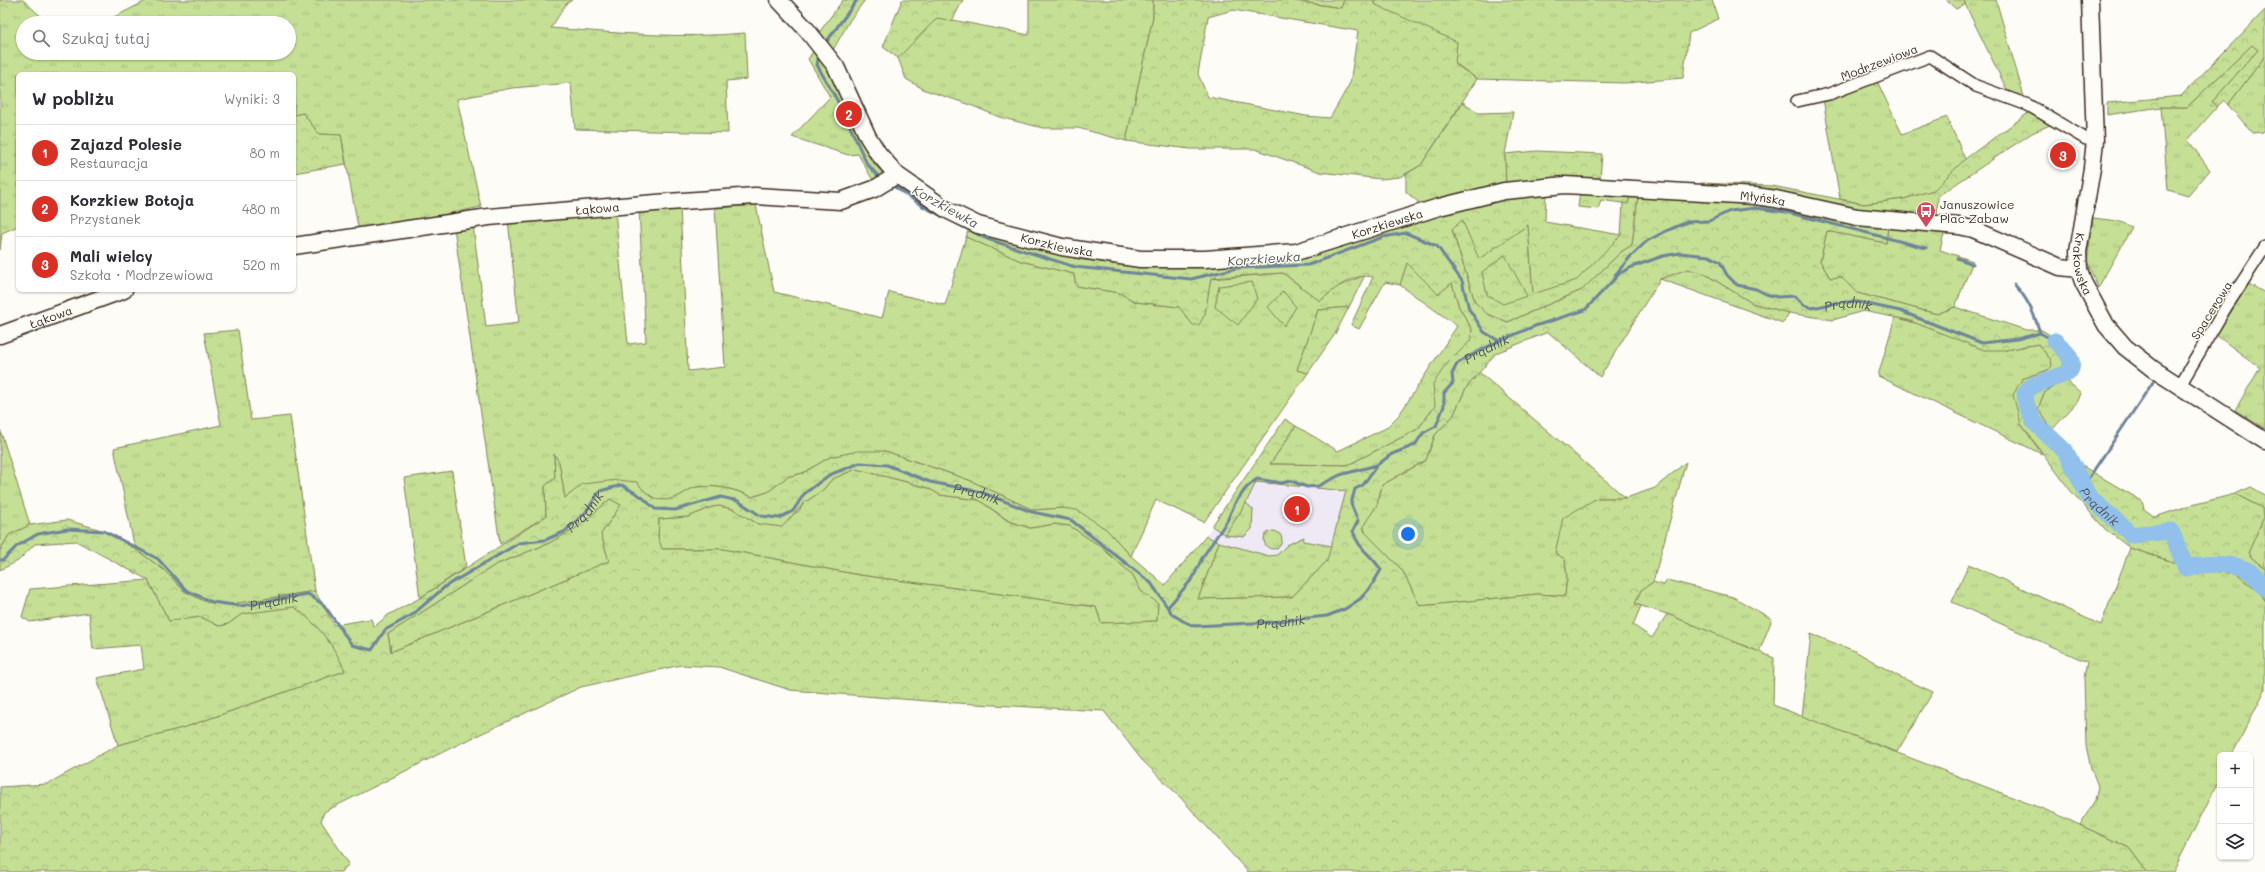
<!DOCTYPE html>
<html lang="pl">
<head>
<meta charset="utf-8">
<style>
	:root { --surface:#fff; --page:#f2f2f3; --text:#2b2b33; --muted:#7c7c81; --line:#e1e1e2; --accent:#d93025 }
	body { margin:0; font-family:Mali,sans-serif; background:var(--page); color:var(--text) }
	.controls { position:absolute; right:12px; bottom:12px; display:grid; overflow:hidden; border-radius:6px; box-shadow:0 1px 3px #0004 }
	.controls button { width:36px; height:36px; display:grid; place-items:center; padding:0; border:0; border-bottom:1px solid var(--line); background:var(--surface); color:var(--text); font:20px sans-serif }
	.you { position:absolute; left:1408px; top:534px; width:14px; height:14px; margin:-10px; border:3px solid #fff; border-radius:50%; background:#1a73e8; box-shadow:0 0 0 6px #1a73e833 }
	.badge { display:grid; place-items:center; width:26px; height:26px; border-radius:50%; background:var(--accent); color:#fff; font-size:13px; font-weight:700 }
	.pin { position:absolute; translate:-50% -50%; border:2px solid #fff; box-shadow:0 1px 4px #0006 }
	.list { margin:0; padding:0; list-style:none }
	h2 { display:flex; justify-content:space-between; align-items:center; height:52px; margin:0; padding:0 16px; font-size:17px }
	h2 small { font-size:13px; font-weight:400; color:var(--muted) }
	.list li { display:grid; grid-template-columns:26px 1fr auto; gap:12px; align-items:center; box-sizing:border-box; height:56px; padding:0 16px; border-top:1px solid var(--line) }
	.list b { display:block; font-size:15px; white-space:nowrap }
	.list p { margin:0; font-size:13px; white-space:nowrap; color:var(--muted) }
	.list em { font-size:13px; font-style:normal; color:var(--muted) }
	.icon { flex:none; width:22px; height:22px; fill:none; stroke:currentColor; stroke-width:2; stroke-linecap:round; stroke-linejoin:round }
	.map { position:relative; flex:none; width:2265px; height:872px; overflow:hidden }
	.search { position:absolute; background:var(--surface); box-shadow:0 1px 3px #0004; left:16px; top:16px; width:280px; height:44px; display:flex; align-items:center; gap:10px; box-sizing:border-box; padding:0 14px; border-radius:22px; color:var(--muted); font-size:15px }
	.panel { position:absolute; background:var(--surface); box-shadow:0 1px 3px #0004; left:16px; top:72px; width:280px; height:220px; border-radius:6px }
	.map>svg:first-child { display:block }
	.built { fill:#eee9f5 }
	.grass { fill:url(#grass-tufts); stroke:#80845a }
	.forest { fill:url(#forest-crowns); stroke:#80845a; fill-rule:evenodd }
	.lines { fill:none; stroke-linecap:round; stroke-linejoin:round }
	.stream { stroke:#6e8499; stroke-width:3 }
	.river { stroke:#90c0eb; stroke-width:17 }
	.street-casing { stroke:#3b2a1e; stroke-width:14 }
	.secondary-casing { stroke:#3b2a1e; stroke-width:19 }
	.street { stroke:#fdfcf7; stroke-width:11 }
	.secondary { stroke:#fdfcf7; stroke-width:16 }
	.labels { text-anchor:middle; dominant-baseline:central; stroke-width:3; stroke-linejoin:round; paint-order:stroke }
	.street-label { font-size:12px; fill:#3b2a1e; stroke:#fdfcf7 }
	.poi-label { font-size:12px; fill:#3b2a1e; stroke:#fdfcf7; text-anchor:start }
	.water-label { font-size:13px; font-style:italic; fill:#54575c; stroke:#fdfcf7 }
</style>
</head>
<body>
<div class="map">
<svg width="2265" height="872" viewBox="0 0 2265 872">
	<defs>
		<pattern id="grass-tufts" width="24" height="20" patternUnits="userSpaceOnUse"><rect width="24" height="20" fill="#c5df95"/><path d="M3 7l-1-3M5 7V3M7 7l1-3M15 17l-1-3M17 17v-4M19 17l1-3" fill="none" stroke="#aac080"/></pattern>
		<pattern id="forest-crowns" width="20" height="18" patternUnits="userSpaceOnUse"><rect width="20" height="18" fill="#c5df95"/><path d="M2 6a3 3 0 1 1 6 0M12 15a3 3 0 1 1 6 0" fill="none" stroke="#aac080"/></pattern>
	</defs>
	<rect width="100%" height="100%" fill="#fdfcf7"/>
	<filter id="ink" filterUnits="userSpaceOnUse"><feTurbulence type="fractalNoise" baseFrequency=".025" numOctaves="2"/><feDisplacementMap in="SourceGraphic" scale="8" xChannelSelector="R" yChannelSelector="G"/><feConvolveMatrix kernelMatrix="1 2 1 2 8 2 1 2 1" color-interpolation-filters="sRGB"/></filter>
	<g filter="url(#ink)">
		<polygon class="built" points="1256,482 1346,491 1327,561 1292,597 1219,542 1206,536 1212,526 1225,535 1246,503"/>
		<g class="grass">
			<path d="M0,0H23L48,23H23V53H289V23H102L148,0H572L566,4L551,28C616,33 680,39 745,33L747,79L726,81L728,133L575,129L571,83L512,88L457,99L481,207L359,232L341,135L319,134L303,113L294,115V74H18V226L2,233L0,250Z"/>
			<polygon points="843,0 865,0 850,20 833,50 818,34"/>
			<polygon points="1029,0 1153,0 1153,17 1126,141 1078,128 1043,128 999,117 968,104 925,90 906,79 898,58 937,17 1029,35"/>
			<polygon points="1288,0 1344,0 1342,8"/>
			<polygon points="1374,0 1712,0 1718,19 1689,33 1683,78 1625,83 1477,79 1374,4"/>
			<polygon points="1963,0 1996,0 2025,100 2008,92"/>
			<polygon points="2252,45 2258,50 2212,102 2217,107 2188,140 2210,170 2188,196 2168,190 2161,107 2187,107"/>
			<polygon points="814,50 828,68 870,159 884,175 875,184 858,154 848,155 792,137 830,97 808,59"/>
			<polygon points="2265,56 2265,129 2263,132 2253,133 2228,105"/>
			<polygon points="1877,81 1902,134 1947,117 1965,159 1934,190 1904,199 1864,204 1840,199 1823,99"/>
			<polygon points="1463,102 1479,113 1513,112 1505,154 1506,185 1423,206 1406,192 1406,174 1421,165"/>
			<polygon points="1630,196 1638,196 1632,245 1621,252 1582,290 1508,322 1487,314 1475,302 1452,229 1462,220 1528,224 1533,294 1621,235 1623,203 1628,203"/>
			<path d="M756,205L774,292L882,318L889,292L945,305L966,237L1021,261L1074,274L1076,286L1120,293L1136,302L1179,307L1205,314L1210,279L1283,273L1320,301L1337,287L1365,275L1349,307L1318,310L1297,370L1308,373L1204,522L1156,500L1131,556L1106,529L1063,508L1033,510L969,480L885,451L830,457L803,473L787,477L768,492L752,497C735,489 717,485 698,487C693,487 686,492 681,495C662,505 649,499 637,482L565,499L559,462L554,455L555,478L545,486L546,516L500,544L454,228L473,225L486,327L519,323L508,220L615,211L628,344L646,342L639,209L680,206L688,371L725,367L715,208Z"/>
			<polygon points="2093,218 2118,221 2132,227 2098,288 2087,261"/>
			<polygon points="1888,226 1945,229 1940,250 1973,261 1955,307 1937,314 1856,293 1841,277 1830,278 1820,261 1827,231 1886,243"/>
			<polygon points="1407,262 1438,294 1452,283 1459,307 1472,329 1471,340 1445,366 1435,406 1418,429 1348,465 1270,464 1296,426 1338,451 1386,428 1399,415 1457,326 1400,285"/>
			<polygon points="1688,268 1705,274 1752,303 1789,313 1783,323 1660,279"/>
			<polygon points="2249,284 2265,293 2265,429 2235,410 2260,368 2216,335"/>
			<polygon points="1895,317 2006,350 2038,344 2051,360 2052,366 2048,370 2022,379 2021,424 2042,454 1878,376"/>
			<polygon points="238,330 251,420 290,416 315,591 226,605 206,602 183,591 164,570 135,549 114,448 221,425 204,333"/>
			<path d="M1479,372L1626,498H1597L1565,559L1567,577L1565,596L1537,594L1420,606L1402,570L1367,535C1358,523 1373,515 1377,504C1379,498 1381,491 1382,485L1426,460L1435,435L1453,416L1466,388Z"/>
			<polygon points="2065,379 2081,393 2078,401 2052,430 2038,409 2044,393"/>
			<polygon points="0,429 30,525 9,535 0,551"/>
			<polygon points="856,469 907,482 928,488 940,495 979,500 1008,521 1030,528 1055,524 1070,526 1100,546 1133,575 1141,591 1158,602 1157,621 1101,623 1096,607 859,575 723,549 661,549 658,537 659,519 688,517 712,507 719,506 733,509 758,524 798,512 804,503 823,490 832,479"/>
			<polygon points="452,471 466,567 420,598 404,478"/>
			<polygon points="2251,487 2265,495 2265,569 2252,558 2248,553 2263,519 2262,508 2235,494"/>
			<polygon points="610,499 621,505 601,534 609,561 391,652 388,634 495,565 547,544 575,529"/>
			<polygon points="1246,503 1253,509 1252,529 1244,537 1225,535"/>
			<circle cx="1273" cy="540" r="9"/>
			<polygon points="1304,537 1303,541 1332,546 1327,561 1292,597 1198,599 1219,542 1269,556 1277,555 1287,545"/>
			<polygon points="2130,548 2195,569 2236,574 2258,590 2265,600 2265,690 2232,755 2220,755 2220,778 2173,872 2147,872 2129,848 2080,825 2095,800 2098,786 2091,768 2086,746 2084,678 2087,662 1952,602 1969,564 2101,625"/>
			<path d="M148,580L169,621L201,617L219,626L228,624L242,614L294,606C317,622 335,646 345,671L186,727L118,745L97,678L144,669L141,645L93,649L89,613L30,622L22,617L30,589Z"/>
			<polygon points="1667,580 1733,597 1772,619 1759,652 1667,614 1635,604 1641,590 1653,582 1664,585"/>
			<polygon points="1811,634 1855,651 1898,676 1933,692 1897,752 1802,717"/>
		</g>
		<g class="forest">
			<polygon points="902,0 963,0 952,21 937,18 898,58 883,47"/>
			<path d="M1153,0H1288L1341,8L1344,0H1374V4L1457,42L1455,64L1477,79L1421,165L1400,177L1381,179L1320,172L1255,149H1190L1126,141L1153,17ZM1233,10L1358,31L1350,83L1330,118L1306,116L1208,97L1198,74L1208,17Z"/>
			<polygon points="1946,0 1963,0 1966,4 1956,9"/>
			<polygon points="2265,10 2265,56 2228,105 2224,100 2217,107 2212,102 2258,50 2252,45 2187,107 2161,107 2107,115 2107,103 2181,96"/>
			<polygon points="2031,111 2052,124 2032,133 1938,196 1937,219 1864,211 1700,187 1701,183 1772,186 1864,204 1904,199 1934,190 1965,159"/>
			<polygon points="303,113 319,134 341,135 346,164 294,173 294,115"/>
			<polygon points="1537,151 1602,154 1600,179 1506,185 1505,154"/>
			<path d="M1546,192L1545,222L1621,235L1577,280L1533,294L1528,225L1479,259L1462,220L1452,230L1475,302L1487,314L1508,322L1582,290L1621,252L1632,245L1638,196L1777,205L1888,226L1886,243L1827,231L1820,261L1830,278L1841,277L1857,293L1937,314L1955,307L2026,330H2042L2061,342L2076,359L2079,370L2044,393L2038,409L2077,463L2142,501L2144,509L2155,517L2188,506L2235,494L2262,508L2263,519L2248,553L2252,558L2265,569V600L2258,590L2236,574L2195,569L2130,548L2105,529L2070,490L2021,424L2013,395L2022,379L2048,370L2052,366L2051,360L2038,344L2006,350H1984L1908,320L1863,311L1833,320L1789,313L1752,303L1705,274L1688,269L1660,279L1600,377L1548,332L1496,353L1466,388L1453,416L1435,435L1426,460L1382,485L1377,505L1364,525V531L1402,570L1420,606L1537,594L1565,596L1567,577L1565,559L1555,553L1563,518L1597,498H1626L1655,488L1686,462L1653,582L1641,590L1635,604L1641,606L1633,625L1652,638L1667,614L1774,658L1773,705L2056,814L2129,848L2147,872H1248L1179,796L1141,759L1104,711L939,702L790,690L719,667L681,665L581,687L457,745L324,812L321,821L349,864L341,872H0V787L47,784L118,745L186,727L345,671C335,646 316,622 294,607L242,614L228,624L219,626L201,617L169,621L148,580L76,541L35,544L18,561L0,570V551L9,535L30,525L67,520L105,531L135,549L164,570L184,591L206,602L226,605L315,591L334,625L371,619L374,627L388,615L420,598L546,516L545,486L555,478L554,454L559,462L565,498L583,484L617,480L637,482C649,499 662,505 681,495C686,492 693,487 698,487C717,485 735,489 752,497L768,492L787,477L803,473L830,457L858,451H885L969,480L1033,510L1063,508L1077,510L1106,529L1131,556L1165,585L1206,536L1219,542L1198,599L1292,597L1327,561L1346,491L1256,482L1246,503L1225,535L1212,526L1285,419L1296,426L1270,464L1348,465L1418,429L1435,406L1433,384L1445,366L1471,340L1472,329L1459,307L1452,283L1438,294L1407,263L1400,285L1385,282L1359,329L1351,325L1373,277C1354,272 1334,289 1320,301L1283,273L1211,278L1205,314L1199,325H1193L1179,307L1136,302L1120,293L1076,286L1074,274L1021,261L966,237L969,228L1023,246L1083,260L1150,267L1280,260L1502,194ZM856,469L907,482L928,488L940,495L979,500L1009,521L1030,528L1055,524L1070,526L1100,546L1133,575L1141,591L1158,603L1157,621L1101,623L1096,607L859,575L723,549H662L658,537L659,519L688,517L712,507L719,506L733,509L758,524L782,527L804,503L823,490L832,479ZM610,499L621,505L601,534L609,561L391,652L388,634L495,565L547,544L575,529Z"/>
			<polygon points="1580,192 1630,196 1628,204 1601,200 1598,209 1578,207"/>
			<polygon points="1505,255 1527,296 1503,304 1487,295 1482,272"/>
			<polygon points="1252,282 1257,299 1238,325 1215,307 1219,286"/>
			<polygon points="1283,291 1296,307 1284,326 1268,307"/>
			<polygon points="1349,307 1335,334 1308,373 1297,370 1318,310"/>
		</g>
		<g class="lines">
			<g class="stream">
				<polyline points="827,41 857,0"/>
				<polyline points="819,54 817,65 841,107 867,164 880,178"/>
				<polyline points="892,185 924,207 987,239 1075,267 1191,279 1237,268 1308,265 1383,237 1406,233 1437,246 1462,281 1469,309 1484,332 1499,341"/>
				<polyline points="1957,258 1973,264"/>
				<polyline points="1615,275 1631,256 1647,241 1664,232 1687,222 1709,221 1730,211 1755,208 1786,212 1926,248"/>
				<path d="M2014,284C2028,299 2034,313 2040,333"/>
				<polyline points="2084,485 2153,382"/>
				<path id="s1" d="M0,560H3L17,546L38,534L67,529L104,531L158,559L186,590L212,602L241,606L308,594L324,605L352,645L372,650L385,630L412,615L446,586L519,543L545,540L564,532L585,513L600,491L622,485L642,497L655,509L675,510L721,497L738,501L761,516L779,518L793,511L804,494L829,475L860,463L887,465L930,482L981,492L1032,512L1071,520L1151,583L1172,614L1183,621L1194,626L1272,622L1327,616L1345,609L1360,599L1370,588L1381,570C1373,556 1357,548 1353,531L1358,521L1351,504L1355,489L1363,485L1377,465L1392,454L1415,445L1423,433L1436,426L1444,406V393L1453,383L1452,374L1457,364L1466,358L1499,341L1535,326L1585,310L1620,273L1632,267L1663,256L1680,253L1709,256L1720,262L1727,275L1737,285L1756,289L1766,294L1777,297L1795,296L1804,305L1812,308L1842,302H1858L1900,311L1982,343L2017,339L2040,333L2055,341"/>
				<polyline points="1168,607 1193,578 1202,558 1227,521 1235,503 1247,487 1257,479 1281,483 1291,481 1307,487 1318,486 1340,475 1377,465"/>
			</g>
			<path class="river" id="s2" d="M2055,341C2064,349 2078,361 2068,373L2032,386L2025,394L2026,404L2034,422L2066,452L2089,497L2132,535L2171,531L2186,568C2204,564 2233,561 2251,572C2256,575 2261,583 2265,588"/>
			<defs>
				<g id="street">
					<polyline points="1797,101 1829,94 1930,56 1976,86 2028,105 2086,139 2095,141"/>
					<polyline points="2179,387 2226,307 2265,247"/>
				</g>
				<g id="secondary">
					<path id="s3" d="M779,0L807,30L836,67L868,137L878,153L897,175L947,210L978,225L1062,247L1140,259H1205L1296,252L1439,207L1504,191L1565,185L1755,196L1776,199L1857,217L1959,226L1973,229L2060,267L2079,269"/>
					<path id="s4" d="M2090,0L2095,141L2092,168L2078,252L2079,269L2083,282L2106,325L2125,347L2153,369L2265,441"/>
					<path id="s5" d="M294,246L489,217L668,202L755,196L841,201L874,189L897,175"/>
					<path id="s6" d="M0,335L124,290"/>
				</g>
			</defs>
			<use href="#street" class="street-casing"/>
			<use href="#secondary" class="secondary-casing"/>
			<use href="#street" class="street"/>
			<use href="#secondary" class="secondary"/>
		</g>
	</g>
	<defs>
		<symbol id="bus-pin" viewBox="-11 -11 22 30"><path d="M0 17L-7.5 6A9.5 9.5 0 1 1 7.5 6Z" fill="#d1495b" stroke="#fdfcf7"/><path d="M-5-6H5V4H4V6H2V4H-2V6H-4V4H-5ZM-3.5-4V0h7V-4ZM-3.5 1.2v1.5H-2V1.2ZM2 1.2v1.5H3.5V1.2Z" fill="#fff"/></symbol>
	</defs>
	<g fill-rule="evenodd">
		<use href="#bus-pin" x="1915" y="200" width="22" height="30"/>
	</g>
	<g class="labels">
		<g class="street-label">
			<text transform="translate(1879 62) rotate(-21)">Modrzewiowa</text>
			<text stroke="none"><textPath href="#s3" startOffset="1107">Młyńska</textPath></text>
			<text stroke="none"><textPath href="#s5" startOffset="306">Łąkowa</textPath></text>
			<text stroke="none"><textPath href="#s3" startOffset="726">Korzkiewska</textPath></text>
			<text stroke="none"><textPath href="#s3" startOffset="390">Korzkiewska</textPath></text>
			<text stroke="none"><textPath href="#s4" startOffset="266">Krakowska</textPath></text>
			<text transform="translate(2211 310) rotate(-58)">Spacerowa</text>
			<text stroke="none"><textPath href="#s6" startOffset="54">Łąkowa</textPath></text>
		</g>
		<g class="poi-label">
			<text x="1940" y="204">Januszowice<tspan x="1940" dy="14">Plac Zabaw</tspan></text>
		</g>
		<g class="water-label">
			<text transform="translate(946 206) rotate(29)">Korzkiewka</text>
			<text transform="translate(1264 258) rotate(-4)">Korzkiewka</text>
			<text stroke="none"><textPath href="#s1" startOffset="2313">Prądnik</textPath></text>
			<text stroke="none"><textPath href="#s1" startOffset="1904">Prądnik</textPath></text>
			<text stroke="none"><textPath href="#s1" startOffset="1134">Prądnik</textPath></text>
			<text stroke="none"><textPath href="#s2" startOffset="226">Prądnik</textPath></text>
			<text stroke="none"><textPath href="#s1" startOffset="691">Prądnik</textPath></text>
			<text stroke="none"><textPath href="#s1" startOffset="307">Prądnik</textPath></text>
			<text stroke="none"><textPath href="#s1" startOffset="1483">Prądnik</textPath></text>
		</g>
	</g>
</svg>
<div class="controls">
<button>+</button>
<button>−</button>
<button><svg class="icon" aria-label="layers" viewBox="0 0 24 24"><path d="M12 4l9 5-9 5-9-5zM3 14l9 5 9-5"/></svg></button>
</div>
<div class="you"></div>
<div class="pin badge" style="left:1297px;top:509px">1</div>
<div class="pin badge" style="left:849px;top:114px">2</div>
<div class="pin badge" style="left:2063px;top:155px">3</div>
<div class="search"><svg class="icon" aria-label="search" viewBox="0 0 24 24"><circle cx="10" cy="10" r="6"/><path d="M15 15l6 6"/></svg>Szukaj tutaj</div>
<section class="panel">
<h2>W pobliżu<small>Wyniki: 3</small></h2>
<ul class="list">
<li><span class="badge">1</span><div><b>Zajazd Polesie</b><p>Restauracja</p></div><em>80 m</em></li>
<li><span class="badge">2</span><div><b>Korzkiew Botoja</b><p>Przystanek</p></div><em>480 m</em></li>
<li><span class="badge">3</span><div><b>Mali wielcy</b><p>Szkoła · Modrzewiowa</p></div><em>520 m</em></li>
</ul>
</section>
</div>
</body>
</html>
